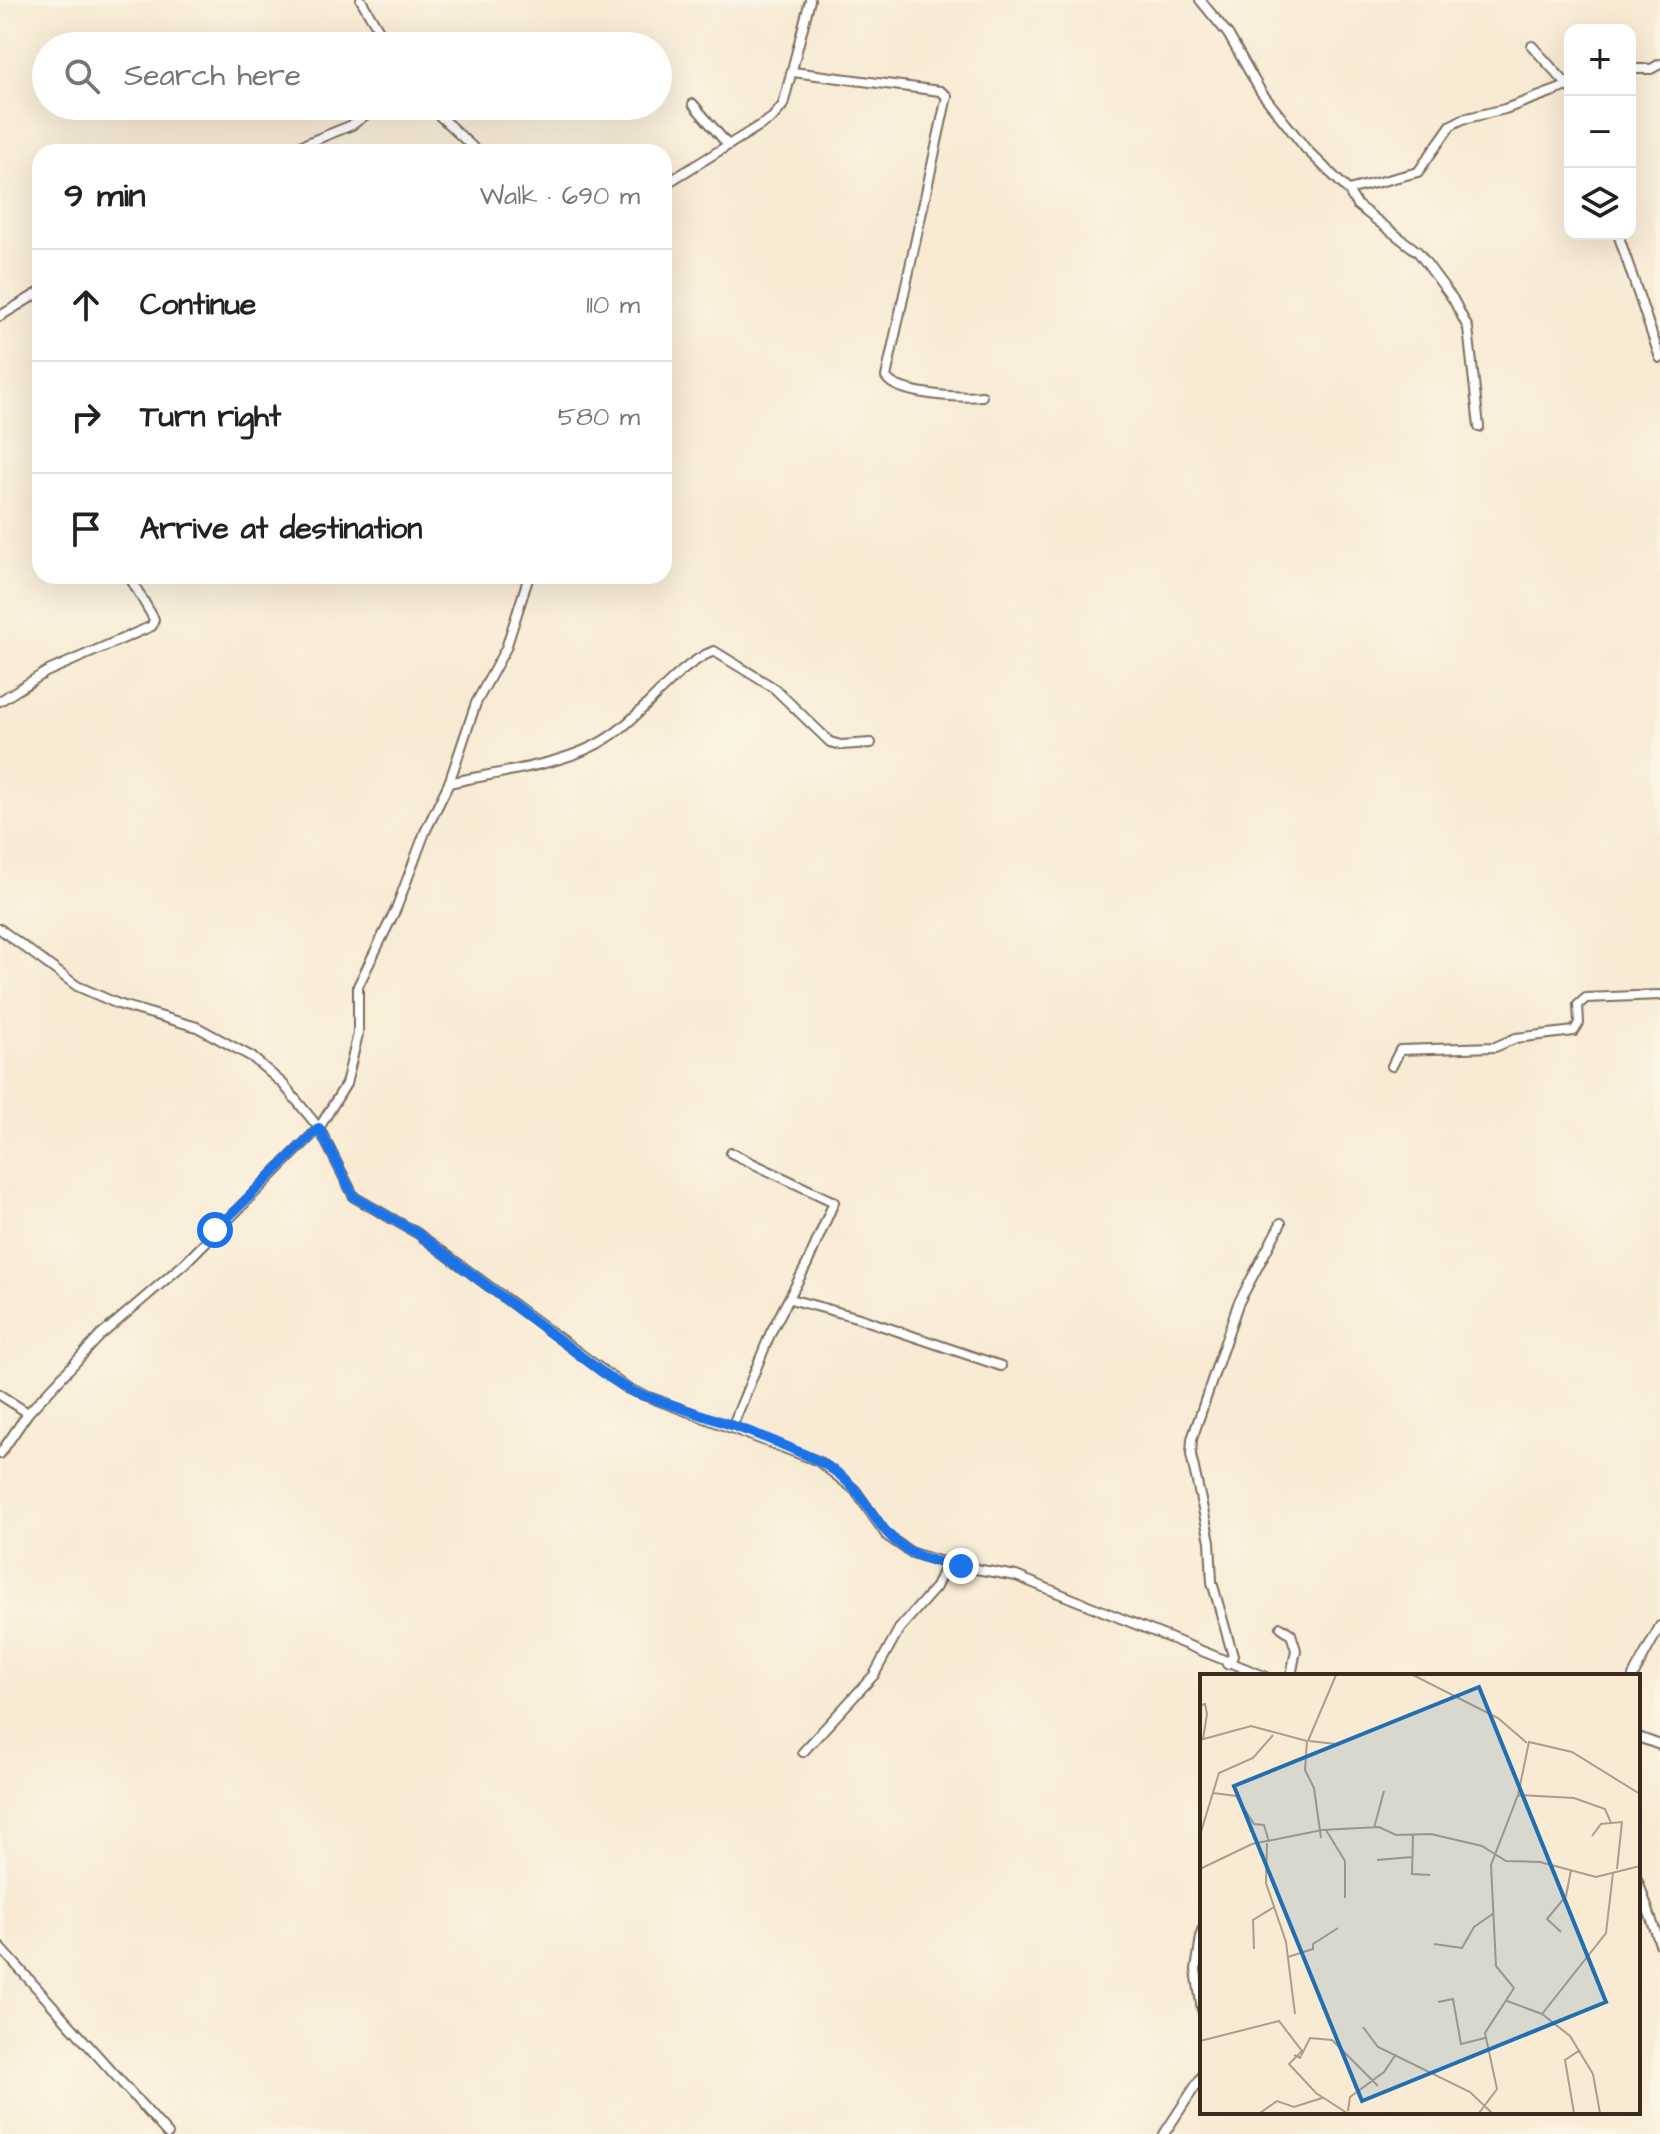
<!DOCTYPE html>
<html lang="en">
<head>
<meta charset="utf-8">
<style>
	:root { --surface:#fff; --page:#f6f6f6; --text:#222; --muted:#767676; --line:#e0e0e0 }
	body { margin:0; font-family:"Architects Daughter",sans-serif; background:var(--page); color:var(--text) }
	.controls { position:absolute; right:24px; top:24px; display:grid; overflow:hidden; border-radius:16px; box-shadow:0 8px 32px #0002 }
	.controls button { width:72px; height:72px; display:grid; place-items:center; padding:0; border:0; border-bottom:2px solid var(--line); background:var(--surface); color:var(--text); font:40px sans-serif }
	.stop { position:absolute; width:24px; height:24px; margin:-18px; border:6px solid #1a73e8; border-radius:50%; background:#fff }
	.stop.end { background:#1a73e8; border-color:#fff; box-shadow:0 2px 8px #0008 }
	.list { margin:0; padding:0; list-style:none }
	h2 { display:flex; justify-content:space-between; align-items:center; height:104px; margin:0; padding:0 32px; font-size:34px }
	h2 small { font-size:26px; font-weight:400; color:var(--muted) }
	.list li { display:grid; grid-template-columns:52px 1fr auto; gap:24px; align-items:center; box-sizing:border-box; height:112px; padding:0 32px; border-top:2px solid var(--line) }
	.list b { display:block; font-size:30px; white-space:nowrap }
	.list em { font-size:26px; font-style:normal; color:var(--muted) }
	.icon { flex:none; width:44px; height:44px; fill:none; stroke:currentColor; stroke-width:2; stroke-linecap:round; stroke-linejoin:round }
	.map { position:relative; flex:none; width:1660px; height:2134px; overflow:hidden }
	.search { position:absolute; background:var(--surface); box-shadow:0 8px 32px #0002; left:32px; top:32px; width:640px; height:88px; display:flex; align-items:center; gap:20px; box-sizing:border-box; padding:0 28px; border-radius:44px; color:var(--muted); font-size:30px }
	.panel { position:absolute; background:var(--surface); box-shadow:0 8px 32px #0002; left:32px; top:144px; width:640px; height:440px; border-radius:24px }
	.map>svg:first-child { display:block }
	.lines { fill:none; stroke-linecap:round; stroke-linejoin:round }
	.minor-casing { stroke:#7d6d5d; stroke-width:12 }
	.minor { stroke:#fff; stroke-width:8 }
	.route { stroke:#1a73e8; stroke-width:10 }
	.inset-road { fill:none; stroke:#ac9d8b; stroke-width:2 }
	.view { fill:#1f6fb2; fill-opacity:0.15; stroke:#1f6fb2; stroke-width:4 }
	.inset-edge { fill:none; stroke:#3b2a1e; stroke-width:4 }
</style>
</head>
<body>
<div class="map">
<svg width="1660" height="2134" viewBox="0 0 1660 2134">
	<rect width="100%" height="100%" fill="#fcf5e5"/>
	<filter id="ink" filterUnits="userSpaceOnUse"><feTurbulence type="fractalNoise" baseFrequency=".0125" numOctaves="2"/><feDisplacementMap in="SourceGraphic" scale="16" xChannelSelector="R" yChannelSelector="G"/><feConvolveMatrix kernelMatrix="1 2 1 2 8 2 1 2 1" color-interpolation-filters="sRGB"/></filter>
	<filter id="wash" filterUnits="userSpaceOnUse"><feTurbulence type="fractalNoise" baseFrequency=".006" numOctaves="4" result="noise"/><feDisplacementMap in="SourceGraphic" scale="32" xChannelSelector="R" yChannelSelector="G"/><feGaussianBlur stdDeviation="1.8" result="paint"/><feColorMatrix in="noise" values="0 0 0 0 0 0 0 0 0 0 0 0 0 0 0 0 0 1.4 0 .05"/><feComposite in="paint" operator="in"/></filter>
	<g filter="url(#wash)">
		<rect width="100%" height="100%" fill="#f8ead3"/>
	</g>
	<g filter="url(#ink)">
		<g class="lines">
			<defs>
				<g id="minor">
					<polyline points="361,0 388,46"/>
					<polyline points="1200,0 1228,34 1261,92 1306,149 1348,190 1357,205 1418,252 1453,299 1468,328 1479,427"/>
					<polyline points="1532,46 1570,88"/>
					<polyline points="1630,69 1651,69 1660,64"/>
					<path d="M793,72L940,91L947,96L886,377C896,395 962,398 982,396"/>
					<polyline points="693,104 728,145"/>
					<polyline points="429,106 478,152"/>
					<polyline points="285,152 352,125 378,106"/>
					<polyline points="664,185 772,118 783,105 810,0"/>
					<polyline points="1348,190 1418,172 1451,125 1463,119 1505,109 1570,85"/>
					<polyline points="1618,234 1660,358"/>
					<polyline points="0,316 40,292"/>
					<polyline points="0,701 46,672 152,626 154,619 129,576"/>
					<path d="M449,783C497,772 568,765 609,737C644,715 676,665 714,651L774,688L830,742L841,745L871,743"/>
					<polyline points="0,929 77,986 118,1004 197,1027 252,1057 283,1084 319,1128 354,1197 417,1233 628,1389 818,1461 855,1490 887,1536 912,1553 953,1565 1016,1576 1264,1676"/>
					<polyline points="1392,1066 1400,1050 1495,1047 1516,1038 1574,1031 1579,1023 1578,1005 1586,998 1660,995"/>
					<polyline points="731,1153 834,1202 807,1264 771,1332 732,1427"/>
					<polyline points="790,1299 856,1317 1001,1366"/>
					<polyline points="0,1395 28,1413 101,1335 185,1263 319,1128 346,1084 358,1034 358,986 396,909 425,832 449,783 476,703 506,648 529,576"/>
					<polyline points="0,1454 28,1413"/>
					<polyline points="1281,1627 1291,1634 1296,1650 1291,1676"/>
					<polyline points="1227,1664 1233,1656 1212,1582 1210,1541 1191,1455 1192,1439 1238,1304 1281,1223"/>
					<polyline points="1633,1676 1660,1626"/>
					<polyline points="1638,1737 1660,1745"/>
					<polyline points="803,1752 874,1675 899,1629 936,1587 946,1564"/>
					<polyline points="1638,1881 1660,1944"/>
					<polyline points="1202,1930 1196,1970 1202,2010"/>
					<polyline points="0,1947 168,2134"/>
					<polyline points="1164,2134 1202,2076"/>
				</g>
			</defs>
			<use href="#minor" class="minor-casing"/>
			<use href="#minor" class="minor"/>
		</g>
	</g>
	<g class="lines" filter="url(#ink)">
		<path class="route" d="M215,1230L319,1128L354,1197L417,1233L610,1378L633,1392C695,1413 760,1432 818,1461C884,1493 865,1556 961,1566"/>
	</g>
	<g transform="translate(1200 1674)">
		<rect width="440" height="440" fill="#f8ead3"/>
		<path class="inset-road" d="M213,1L298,44L327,69M1,31L5,30L7,40L3,65M0,66L51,52L107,67L105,96L114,114L121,164M108,67L136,1M109,67L136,70M13,119L36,122L54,150L64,151L69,168M318,121L329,68L372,78L440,120M174,154L184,117M126,156L145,187V224M0,161L19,99L53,84L73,61M213,161L212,200L230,201M392,162L401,150L411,149M67,169L66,209L86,268L95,340M177,186L212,183M0,195L52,170L122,156L179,153L196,161L231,160L282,172L306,187L340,188L396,203L440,192M361,258L347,245L366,222L371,196M234,270L262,274L274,253L294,239M54,275L53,246L74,233M88,283L113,275V270L138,254M307,327L342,340L370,362L393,400L400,439M238,328L253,325L261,370L285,364M342,340L406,259L413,199M163,353L178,373L270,418L292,439M0,367L79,347L102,377L89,390L116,419L147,439M94,381L100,384L110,364L132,366L178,412M148,437L150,423L184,398L196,380M60,439L77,427L94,433L122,424M279,439L297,415L285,359L314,314L296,292L291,191L318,121L374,124L405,135L411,149L422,148L417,195M374,439L365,386L380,376"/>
		<path class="view" d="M279,13L406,328L162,427L34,112Z"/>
		<rect width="440" height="440" class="inset-edge"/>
	</g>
</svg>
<div class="controls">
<button>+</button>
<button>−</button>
<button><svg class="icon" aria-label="layers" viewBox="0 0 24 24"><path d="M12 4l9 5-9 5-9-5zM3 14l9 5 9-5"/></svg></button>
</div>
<div class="stop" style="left:215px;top:1230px"></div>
<div class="stop end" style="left:961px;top:1566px"></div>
<div class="search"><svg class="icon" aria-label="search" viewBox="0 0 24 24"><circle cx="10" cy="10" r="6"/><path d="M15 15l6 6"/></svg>Search here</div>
<section class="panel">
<h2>9 min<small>Walk · 690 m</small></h2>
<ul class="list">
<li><svg class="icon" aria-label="ahead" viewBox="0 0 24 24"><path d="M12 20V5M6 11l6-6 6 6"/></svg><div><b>Continue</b></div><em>110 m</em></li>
<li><svg class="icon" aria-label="right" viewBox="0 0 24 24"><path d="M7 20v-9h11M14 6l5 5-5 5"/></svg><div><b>Turn right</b></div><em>580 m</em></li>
<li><svg class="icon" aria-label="arrive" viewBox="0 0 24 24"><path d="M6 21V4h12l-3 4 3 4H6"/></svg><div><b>Arrive at destination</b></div></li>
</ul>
</section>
</div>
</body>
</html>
